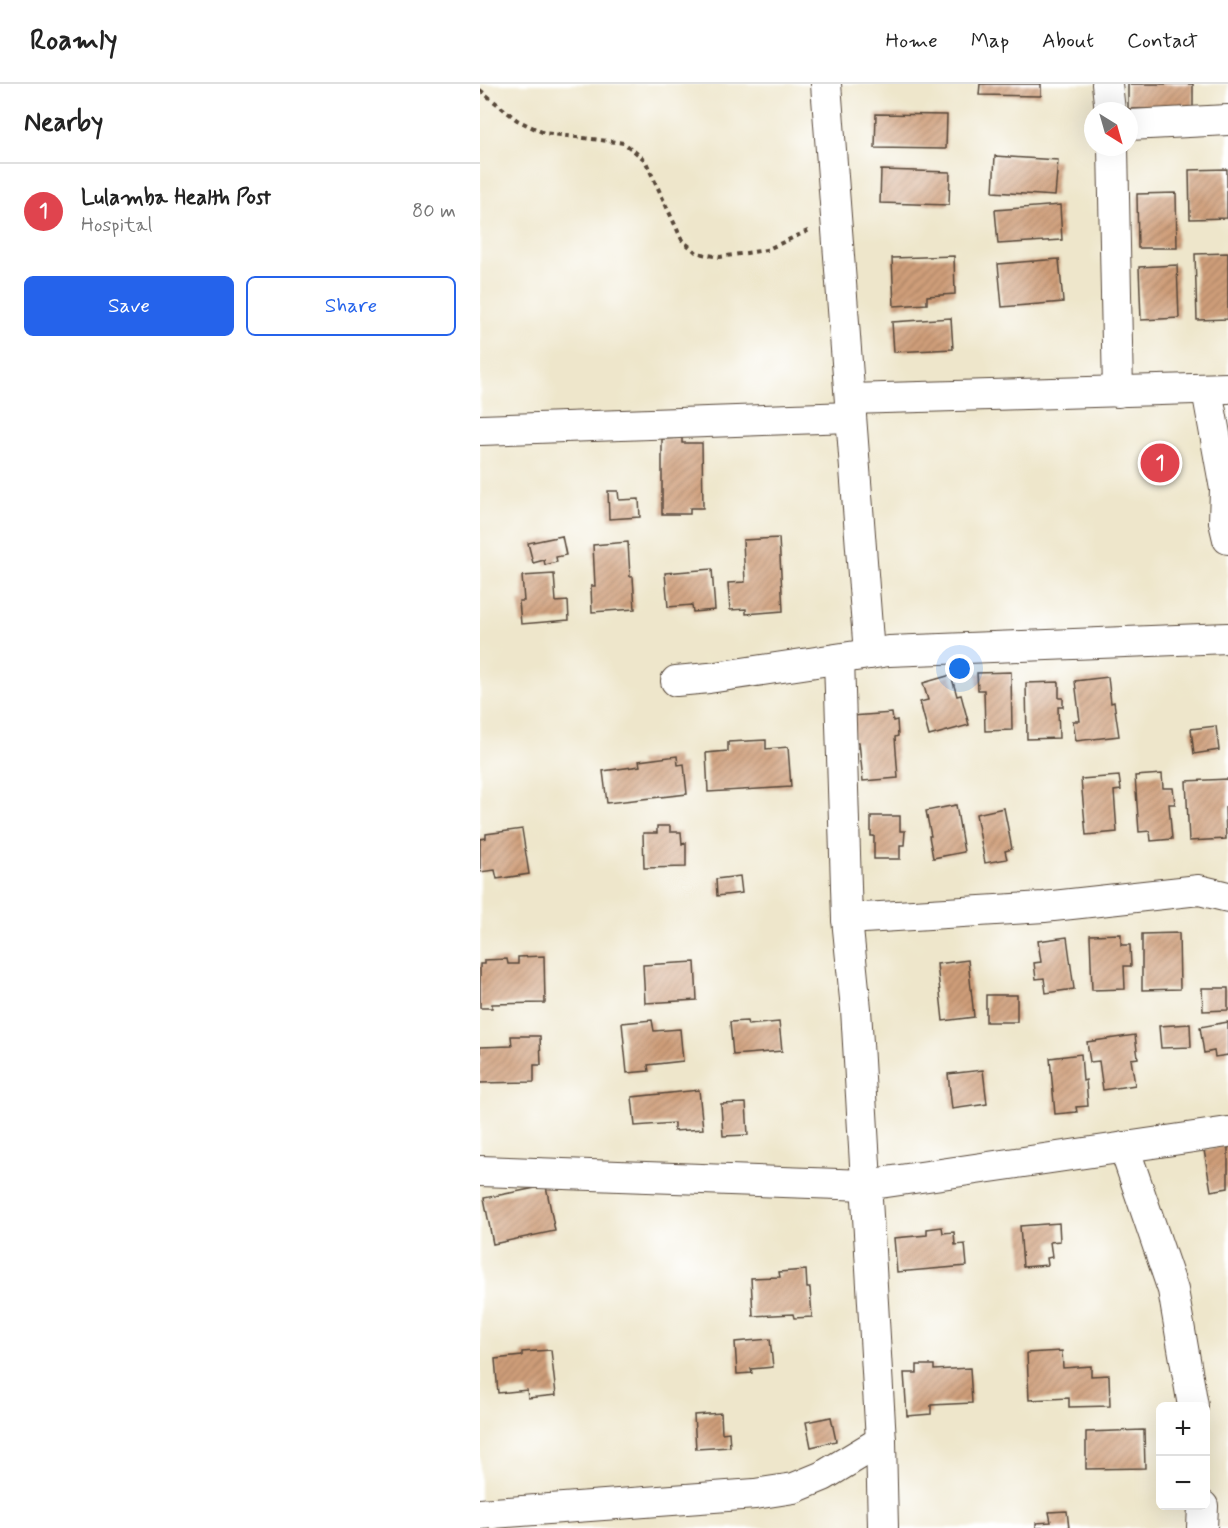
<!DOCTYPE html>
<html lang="en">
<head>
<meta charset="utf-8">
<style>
	:root { --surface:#fff; --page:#f2f2f2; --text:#222; --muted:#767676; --line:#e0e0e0; --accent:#2563eb }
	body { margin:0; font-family:Mynerve,sans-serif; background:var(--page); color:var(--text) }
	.controls { position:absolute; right:18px; bottom:18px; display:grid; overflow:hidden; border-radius:9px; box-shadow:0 6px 24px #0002 }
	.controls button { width:54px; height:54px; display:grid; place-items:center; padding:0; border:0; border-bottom:2px solid var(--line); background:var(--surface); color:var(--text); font:30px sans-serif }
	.compass { position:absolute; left:604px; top:18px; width:54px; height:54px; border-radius:50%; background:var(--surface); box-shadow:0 6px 24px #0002; rotate:143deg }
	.you { position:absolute; left:480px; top:585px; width:21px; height:21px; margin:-15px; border:4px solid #fff; border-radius:50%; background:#1a73e8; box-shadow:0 0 0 9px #1a73e833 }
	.badge { display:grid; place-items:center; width:39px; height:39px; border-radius:50%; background:var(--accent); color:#fff; font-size:20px; font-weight:700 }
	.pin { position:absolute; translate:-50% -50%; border:3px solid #fff; box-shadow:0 2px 6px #0006 }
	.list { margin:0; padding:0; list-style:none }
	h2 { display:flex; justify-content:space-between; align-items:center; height:78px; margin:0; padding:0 24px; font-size:26px }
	h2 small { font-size:20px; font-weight:400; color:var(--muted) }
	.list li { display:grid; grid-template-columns:39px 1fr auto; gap:18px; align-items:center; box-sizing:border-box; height:96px; padding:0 24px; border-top:2px solid var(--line) }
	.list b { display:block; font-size:22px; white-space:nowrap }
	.list p { margin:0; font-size:20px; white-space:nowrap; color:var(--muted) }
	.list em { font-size:20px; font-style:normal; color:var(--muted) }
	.actions { display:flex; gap:12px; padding:18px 24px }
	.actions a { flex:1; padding:14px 0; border:2px solid var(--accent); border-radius:9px; text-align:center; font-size:21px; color:var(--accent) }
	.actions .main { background:var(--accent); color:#fff }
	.map { position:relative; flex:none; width:748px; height:1444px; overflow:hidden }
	header { display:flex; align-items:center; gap:36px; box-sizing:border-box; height:84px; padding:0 30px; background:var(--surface); border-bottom:2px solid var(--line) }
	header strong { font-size:28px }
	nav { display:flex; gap:33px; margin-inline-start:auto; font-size:21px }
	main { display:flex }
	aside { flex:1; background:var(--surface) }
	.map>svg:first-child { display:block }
	.building { fill:url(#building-hatch) }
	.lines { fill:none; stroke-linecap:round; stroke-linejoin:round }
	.minor-casing { stroke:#564638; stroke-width:32 }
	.path { stroke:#564638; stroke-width:4; stroke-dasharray:4.5 4.5; stroke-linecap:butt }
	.minor { stroke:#fff; stroke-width:30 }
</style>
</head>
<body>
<header>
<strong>Roamly</strong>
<nav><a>Home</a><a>Map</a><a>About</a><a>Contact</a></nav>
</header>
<main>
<aside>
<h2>Nearby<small></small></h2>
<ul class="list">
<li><span class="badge" style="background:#e0444e">1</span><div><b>Lulamba Health Post</b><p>Hospital</p></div><em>80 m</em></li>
</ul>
<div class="actions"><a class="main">Save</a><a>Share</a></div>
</aside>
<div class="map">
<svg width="748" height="1444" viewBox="0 0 748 1444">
	<defs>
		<pattern id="building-hatch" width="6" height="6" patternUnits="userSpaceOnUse" patternTransform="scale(1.5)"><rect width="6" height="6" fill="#cf9e79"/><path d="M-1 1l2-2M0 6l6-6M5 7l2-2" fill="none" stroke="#a98163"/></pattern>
	</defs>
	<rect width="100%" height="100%" fill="#fff"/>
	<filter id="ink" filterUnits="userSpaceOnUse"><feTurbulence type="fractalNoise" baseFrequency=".0167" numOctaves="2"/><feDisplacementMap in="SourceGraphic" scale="12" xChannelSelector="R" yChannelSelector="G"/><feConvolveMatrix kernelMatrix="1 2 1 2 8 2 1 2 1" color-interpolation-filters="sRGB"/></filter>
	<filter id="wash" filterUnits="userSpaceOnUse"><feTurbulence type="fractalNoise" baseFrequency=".008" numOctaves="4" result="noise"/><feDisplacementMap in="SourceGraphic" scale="24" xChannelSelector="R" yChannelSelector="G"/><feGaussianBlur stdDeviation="1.35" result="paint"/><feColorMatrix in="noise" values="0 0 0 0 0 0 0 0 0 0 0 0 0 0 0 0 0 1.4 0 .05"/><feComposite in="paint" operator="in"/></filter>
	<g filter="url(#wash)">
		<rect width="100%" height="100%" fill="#eee6cb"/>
		<g id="blocks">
			<g class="building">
				<polygon points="500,0 561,0 561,12 499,11"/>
				<rect x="648" y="0" width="65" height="25"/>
				<polygon points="396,30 467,31 466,65 395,64"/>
				<polygon points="515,72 578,76 575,112 513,108"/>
				<polygon points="747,85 747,134 710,135 709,86"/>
				<polygon points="401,86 470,88 469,121 400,119"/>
				<polygon points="696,109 697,164 658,164 657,110"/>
				<polygon points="580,121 582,156 518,160 515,126"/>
				<polygon points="748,169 748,235 717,236 715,170"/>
				<polygon points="474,172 475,210 447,212 447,220 414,222 412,174"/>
				<polygon points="579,175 583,218 522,223 518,180"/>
				<polygon points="697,181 699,234 661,236 659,183"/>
				<polygon points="471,234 473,265 414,268 412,238"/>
				<polygon points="202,354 202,359 222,359 223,424 210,424 210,430 182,430 182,355"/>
				<polygon points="128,407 138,407 139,416 159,415 160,433 129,435"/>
				<polygon points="82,452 86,471 76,473 77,478 65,481 64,476 53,479 48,459"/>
				<polygon points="299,454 303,527 266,530 266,525 250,526 248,499 265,498 263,456"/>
				<polygon points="148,458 150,493 153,493 155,525 112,528 111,502 115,502 113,461"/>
				<polygon points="232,485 235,526 213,528 212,521 188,523 185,489"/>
				<polygon points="74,490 76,518 88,517 89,536 41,540 39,517 44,517 42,492"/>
				<polygon points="531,588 532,646 505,647 504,606 498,606 497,589"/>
				<polygon points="471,591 477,612 481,611 489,641 449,652 440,618 448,616 443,599"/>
				<polygon points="628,593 631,619 634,618 639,652 596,657 593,637 600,637 595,597"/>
				<polygon points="579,598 579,614 583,614 583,623 578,623 579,654 547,655 546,599"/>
				<polygon points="412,629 413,637 417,636 418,652 415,653 418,694 383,697 379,658 374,658 372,632"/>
				<polygon points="736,642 739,666 714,670 711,645"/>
				<polygon points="286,656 286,665 308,663 311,703 228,708 226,669 248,667 248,658"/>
				<polygon points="197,672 198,681 204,680 207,710 127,719 123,687 160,682 159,677"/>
				<polygon points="682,690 683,704 693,704 695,720 689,720 692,755 671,757 670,747 659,748 655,692"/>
				<polygon points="639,692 641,706 634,707 637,748 606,751 601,695"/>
				<polygon points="748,695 748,723 745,723 746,755 709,757 706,697"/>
				<polygon points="476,721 484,768 453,774 449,752 451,752 446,727"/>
				<polygon points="524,724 532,765 525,767 527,775 505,779 496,730"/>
				<polygon points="391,732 420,732 420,747 425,747 424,761 420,761 420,775 394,775 394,752 391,752"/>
				<polygon points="177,742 190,742 190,748 201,748 202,760 206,759 206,783 164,784 163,749 177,749"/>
				<polygon points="42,745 49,790 17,795 15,786 0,788 0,755 6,754 6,750"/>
				<polygon points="260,792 262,809 237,812 236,795"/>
				<polygon points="699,849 700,905 662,906 662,850"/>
				<polygon points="641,850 641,861 650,861 651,882 644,882 645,905 612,906 610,851"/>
				<polygon points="587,853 594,905 566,909 564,894 556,895 554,879 561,878 558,857"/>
				<polygon points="64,872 65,919 12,920 12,924 0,924 0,880 4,880 4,876 27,875 28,880 38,880 38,873"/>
				<polygon points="488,876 494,933 463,937 457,880"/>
				<polygon points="215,878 217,916 165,919 163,881"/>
				<polygon points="722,904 748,904 748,926 723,927"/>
				<rect x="506" y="911" width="31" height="27"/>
				<polygon points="172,936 174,947 200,945 203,977 168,981 169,987 147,989 142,939"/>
				<polygon points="267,937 268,941 299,938 302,967 253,971 250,938"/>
				<polygon points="748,938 748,971 735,973 734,967 724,969 720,943"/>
				<polygon points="710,940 711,963 681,964 679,942"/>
				<polygon points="655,951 658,974 651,975 655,1001 623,1006 619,977 610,978 607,958"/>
				<polygon points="31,952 60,952 61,981 54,981 54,998 0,999 0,963 32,962"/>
				<polygon points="601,970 603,997 606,996 608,1022 596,1023 597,1028 575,1030 570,974"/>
				<polygon points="503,986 507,1020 472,1025 468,990"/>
				<polygon points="219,1006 223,1045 194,1047 194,1039 155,1042 152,1013"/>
				<polygon points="266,1019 268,1051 243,1052 241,1020"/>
				<polygon points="748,1061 748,1104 731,1107 724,1066"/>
				<polygon points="66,1102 75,1147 13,1160 4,1114"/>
				<polygon points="579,1139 580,1157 570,1158 572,1173 567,1174 568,1181 543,1183 540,1142"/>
				<polygon points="462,1143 463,1149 474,1148 475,1161 485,1160 487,1182 417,1188 414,1154 447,1151 447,1145"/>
				<polygon points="326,1186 327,1204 330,1204 332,1233 314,1234 313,1230 273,1232 271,1194 300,1193 299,1188"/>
				<polygon points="290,1255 293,1283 271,1285 272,1289 257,1290 255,1258"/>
				<polygon points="71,1266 76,1311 48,1314 47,1306 18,1309 15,1275 42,1272 42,1268"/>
				<polygon points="582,1267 583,1284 611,1282 611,1292 629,1291 630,1322 589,1323 589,1314 549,1316 547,1269"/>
				<polygon points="437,1281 454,1281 454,1286 490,1284 492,1319 451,1321 451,1330 427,1332 424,1289 437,1289"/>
				<polygon points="241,1329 242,1349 249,1348 250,1363 216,1365 214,1331"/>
				<polygon points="351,1333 356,1357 331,1363 326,1338"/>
				<polygon points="664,1346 665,1384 606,1385 606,1348"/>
				<polygon points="587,1427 589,1444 556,1444 556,1439 571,1438 569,1428"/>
			</g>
		</g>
	</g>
	<g filter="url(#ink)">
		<use href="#blocks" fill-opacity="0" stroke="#564638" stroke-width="1.5"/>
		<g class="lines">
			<defs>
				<g id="minor">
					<polyline points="346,0 389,570"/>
					<polyline points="627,0 630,27"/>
					<polyline points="649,41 748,36"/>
					<polyline points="633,63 638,308"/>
					<polyline points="727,306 745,405 744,438 748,455"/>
					<polyline points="370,315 748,304"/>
					<polyline points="0,346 371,333"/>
					<polyline points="359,575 367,835 376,925 401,1357 403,1444"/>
					<polyline points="196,597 229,594 409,567 748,554"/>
					<polyline points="367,835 564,823 719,806 748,813"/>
					<polyline points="644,1063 693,1206 713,1322"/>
					<polyline points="0,1087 386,1101 748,1048"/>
					<polyline points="0,1430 275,1410 314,1404 343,1392 401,1357"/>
					<polyline points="722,1444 723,1422"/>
				</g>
			</defs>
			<use href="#minor" class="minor-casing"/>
			<polyline class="path" points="0,6 37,36 64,49 144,59 165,76 202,156 217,169 240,173 286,166 332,145"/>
			<use href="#minor" class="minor"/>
		</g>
	</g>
</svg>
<div class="controls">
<button>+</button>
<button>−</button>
</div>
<svg class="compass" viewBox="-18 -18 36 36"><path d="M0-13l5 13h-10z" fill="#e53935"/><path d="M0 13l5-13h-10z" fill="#767676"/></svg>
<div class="you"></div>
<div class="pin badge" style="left:680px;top:379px;background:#e0444e">1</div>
</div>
</main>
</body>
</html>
